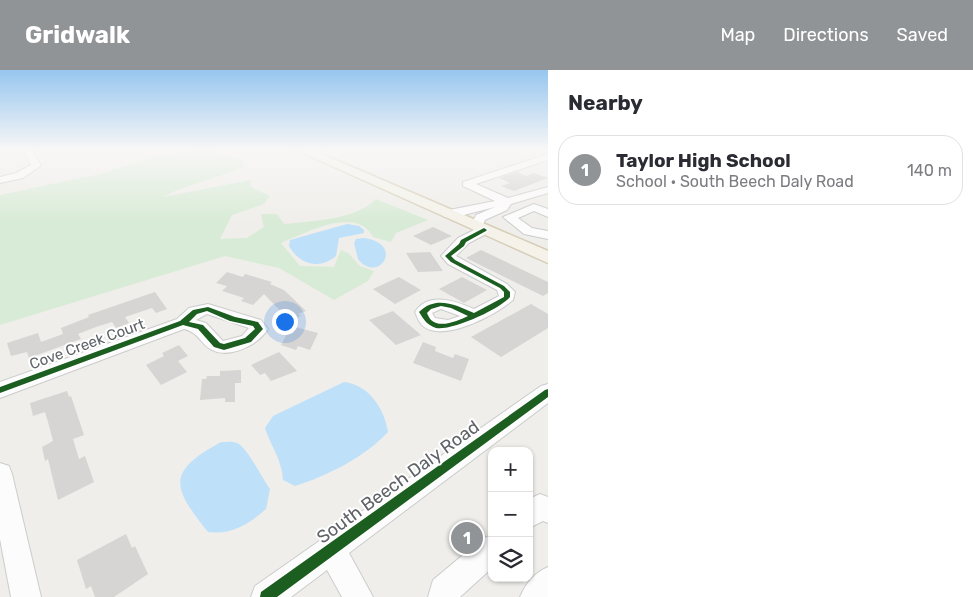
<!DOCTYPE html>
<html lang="en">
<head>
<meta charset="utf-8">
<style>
	:root { --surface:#fff; --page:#f2f2f3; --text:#2b2b33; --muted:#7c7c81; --line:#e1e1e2; --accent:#919496 }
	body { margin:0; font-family:Rubik,sans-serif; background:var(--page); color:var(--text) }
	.controls { position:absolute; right:15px; bottom:15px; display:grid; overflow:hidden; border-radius:10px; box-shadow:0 1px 4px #0004 }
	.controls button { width:45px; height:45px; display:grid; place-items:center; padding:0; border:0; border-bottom:1px solid var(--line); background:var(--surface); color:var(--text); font:25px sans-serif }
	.you { position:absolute; left:284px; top:251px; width:18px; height:18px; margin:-12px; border:4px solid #fff; border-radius:50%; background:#1a73e8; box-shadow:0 0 0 8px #1a73e833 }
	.badge { display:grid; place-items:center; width:32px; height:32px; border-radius:50%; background:var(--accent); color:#fff; font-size:16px; font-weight:700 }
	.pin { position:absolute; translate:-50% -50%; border:2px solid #fff; box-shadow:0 1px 5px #0006 }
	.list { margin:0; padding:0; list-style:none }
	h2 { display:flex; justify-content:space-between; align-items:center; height:65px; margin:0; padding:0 20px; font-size:21px }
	h2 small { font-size:16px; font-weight:400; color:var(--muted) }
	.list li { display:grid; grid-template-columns:32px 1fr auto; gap:15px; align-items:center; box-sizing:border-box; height:70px; margin:0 10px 10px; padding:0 10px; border:1px solid var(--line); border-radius:20px }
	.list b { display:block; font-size:19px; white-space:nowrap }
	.list p { margin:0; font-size:16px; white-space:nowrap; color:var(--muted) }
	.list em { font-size:16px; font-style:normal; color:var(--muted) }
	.icon { flex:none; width:28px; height:28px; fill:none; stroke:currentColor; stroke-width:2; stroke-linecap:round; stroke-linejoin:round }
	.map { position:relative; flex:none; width:548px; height:527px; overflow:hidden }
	header { display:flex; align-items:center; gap:30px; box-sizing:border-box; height:70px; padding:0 25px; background:var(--accent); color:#fff }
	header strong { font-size:24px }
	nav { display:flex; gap:28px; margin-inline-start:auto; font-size:18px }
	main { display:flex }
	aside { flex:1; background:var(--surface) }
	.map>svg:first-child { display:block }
	.green { fill:#d8ebd6 }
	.water { fill:#bfe0f9 }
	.building { fill:#d6d5d3 }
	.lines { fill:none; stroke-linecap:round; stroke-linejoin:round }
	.minor-casing { stroke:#cbcccc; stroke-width:2 }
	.major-casing { stroke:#d7ceb8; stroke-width:3 }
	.minor { fill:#fdfcfc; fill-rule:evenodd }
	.major { fill:#f4f2e9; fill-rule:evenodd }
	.cycleway-casing { stroke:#fff; stroke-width:3 }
	.cycleway { fill:#1b5e20; fill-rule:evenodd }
	.labels { text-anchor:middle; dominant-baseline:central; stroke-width:4; stroke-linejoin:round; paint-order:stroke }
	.street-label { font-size:15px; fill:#5f6368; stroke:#fff }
	.near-street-label { font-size:18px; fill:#5f6368; stroke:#fff }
</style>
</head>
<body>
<header>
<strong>Gridwalk</strong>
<nav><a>Map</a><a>Directions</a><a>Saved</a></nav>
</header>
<main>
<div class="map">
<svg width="548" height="527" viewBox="0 0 548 527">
	<rect width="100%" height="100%" fill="#efeeea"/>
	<path class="green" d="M194,79H210L243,91V98L177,120L163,127L251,110V117L270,126L264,134L232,145L220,169L247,168L264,157L261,144H277L284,154C312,151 356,150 376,129L428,150L396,163L391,172L373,167C356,135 306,163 281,173L300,196L334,197L341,180L348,183L360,196L374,201L368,211L334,230L279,198L225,186L0,255V125L100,104L154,87Z"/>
	<g class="water">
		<path d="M347,154L359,156L364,160V163L339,168L336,186C319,200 300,195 289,176L290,170Z"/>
		<path d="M364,168C406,174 378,215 358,189L354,173L356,169Z"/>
		<path d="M344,312C369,315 384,338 388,362C365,387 327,406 295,416L283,410C282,389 271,377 265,358L273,346Z"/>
		<path d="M221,372C226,372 233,371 237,373C247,377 262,408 270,419L266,439C249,454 232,465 208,462C172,417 166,402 221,372Z"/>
	</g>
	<g class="building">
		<polygon points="517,102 526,106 534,103 548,108 514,121 501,116 510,113 499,108"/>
		<polygon points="433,157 452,166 431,175 413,166"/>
		<polygon points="481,180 548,212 548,223 543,226 466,188"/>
		<polygon points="430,182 443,201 418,202 406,183"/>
		<polygon points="227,202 243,207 245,204 272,212 270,214 284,220 306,241 298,244 301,246 290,251 264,224 253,235 241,231 244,228 222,221 227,216 216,213"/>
		<polygon points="399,207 421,220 395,234 373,219"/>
		<polygon points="462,207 487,220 464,233 439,219"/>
		<polygon points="155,222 167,239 156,243 152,238 125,247 129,253 116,258 112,252 96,257 78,264 81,269 29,288 27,282 11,286 7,273 38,263 41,272 63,264 61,258 89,247 88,245"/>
		<polygon points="531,234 548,244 548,258 501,287 471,267"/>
		<polygon points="393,241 401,248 421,265 396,275 369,250"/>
		<polygon points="291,256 318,263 310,280 298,276 296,280 281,275"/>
		<polygon points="423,272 436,277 435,281 453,288 455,284 469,289 461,311 413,293"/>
		<polygon points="179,275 188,286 178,291 187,302 161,315 146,295 164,286 162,283"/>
		<polygon points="279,282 297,301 271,311 265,303 260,305 251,295"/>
		<polygon points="241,300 241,313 235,313 235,332 225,332 225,328 200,330 202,309 206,309 207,306 220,306 220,301"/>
		<polygon points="67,321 69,327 71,326 84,365 73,369 79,389 85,386 94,412 58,430 48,389 45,391 42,377 53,371 48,352 45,342 33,346 30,333"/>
		<polygon points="126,464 132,478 135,476 148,504 114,527 95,527 91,516 86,519 77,490"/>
	</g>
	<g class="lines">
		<defs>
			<g id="minor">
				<polygon points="26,79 34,79 34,85 41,95 39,97 23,108 0,113 0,107 16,103 31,95 26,85"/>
				<polygon points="315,79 330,79 309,86 305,83"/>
				<path d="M548,84V90L476,114L508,128L548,117V123L511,134L507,140L485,150L482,157H488L490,160L488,163L469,173L456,186L507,214L515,222L513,230C496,245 443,273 423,256C419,253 417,246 415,242C428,221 456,231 474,239L499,226L497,220L448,194L441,186L458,168L474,160L470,157L476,145L495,137L456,147H444V141L495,131L463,116V112ZM441,239L460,246L448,250L435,248L432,243Z"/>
				<polygon points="534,134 548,139 548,147 534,141 518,148 532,158 548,161 548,169 524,164 503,147"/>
				<path d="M208,234L261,250L268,259C258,275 230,289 212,280C200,274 200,263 184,259L0,328V312L177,249L189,238ZM207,244L249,258L242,266L223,271L206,253L196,250Z"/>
				<polygon points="548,314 548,333 349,483 373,527 342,527 327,500 291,527 251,527 255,516 541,316"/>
				<polygon points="0,393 9,396 12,404 41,527 11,527 0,469"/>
				<polygon points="540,424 548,427 548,453 543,451 529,458 529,429"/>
				<polygon points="492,465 492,498 460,527 428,527 433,510 482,469"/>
				<path d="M548,497V527H520C526,513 534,503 548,497Z"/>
			</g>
			<polygon id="major" points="294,79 310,79 548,181 548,193"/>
		</defs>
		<use href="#minor" class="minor-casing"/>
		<use href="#major" class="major-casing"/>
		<use href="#minor" class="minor"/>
		<use href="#major" class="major"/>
		<defs>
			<g id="cycleway">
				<path d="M484,158L487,160L486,161L466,172L464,176L451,186L455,190L504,216L510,222V227C500,239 452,261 436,258C427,255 424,250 419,242C436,225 456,235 474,243L504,227V222L500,218L451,192L445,186L459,174L461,170ZM441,236L451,238L468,246C459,250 441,259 431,250C429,248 428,245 427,243L431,239Z"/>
				<path d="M208,237L235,247L258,252L263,259L251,272L224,280L214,277L198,259L183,255L0,323V317L180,251L193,240ZM207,241L230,251L253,256L255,259L245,268L224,274L220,273L203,255L189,252L197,244Z"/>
				<polygon points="548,319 548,327 277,527 260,527 261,522 545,320"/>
			</g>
		</defs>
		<use href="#cycleway" class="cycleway-casing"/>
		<use href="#cycleway" class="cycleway"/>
	</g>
	<linearGradient id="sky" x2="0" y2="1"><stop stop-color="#97c6ef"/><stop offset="0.52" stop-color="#f8f7f6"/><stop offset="1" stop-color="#f8f7f6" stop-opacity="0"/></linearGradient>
	<rect width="548" height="153" fill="url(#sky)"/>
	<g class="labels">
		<g class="street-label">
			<text transform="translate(87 274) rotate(-20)">Cove Creek Court</text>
		</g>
		<g class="near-street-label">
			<text transform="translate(398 412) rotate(-36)">South Beech Daly Road</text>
		</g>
	</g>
</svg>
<div class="controls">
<button>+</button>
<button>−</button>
<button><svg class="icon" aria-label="layers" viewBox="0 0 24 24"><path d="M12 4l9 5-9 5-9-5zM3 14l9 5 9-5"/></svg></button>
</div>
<div class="you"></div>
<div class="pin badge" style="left:467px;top:468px">1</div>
</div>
<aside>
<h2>Nearby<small></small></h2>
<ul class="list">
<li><span class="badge">1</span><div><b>Taylor High School</b><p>School · South Beech Daly Road</p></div><em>140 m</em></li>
</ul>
</aside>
</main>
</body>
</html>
